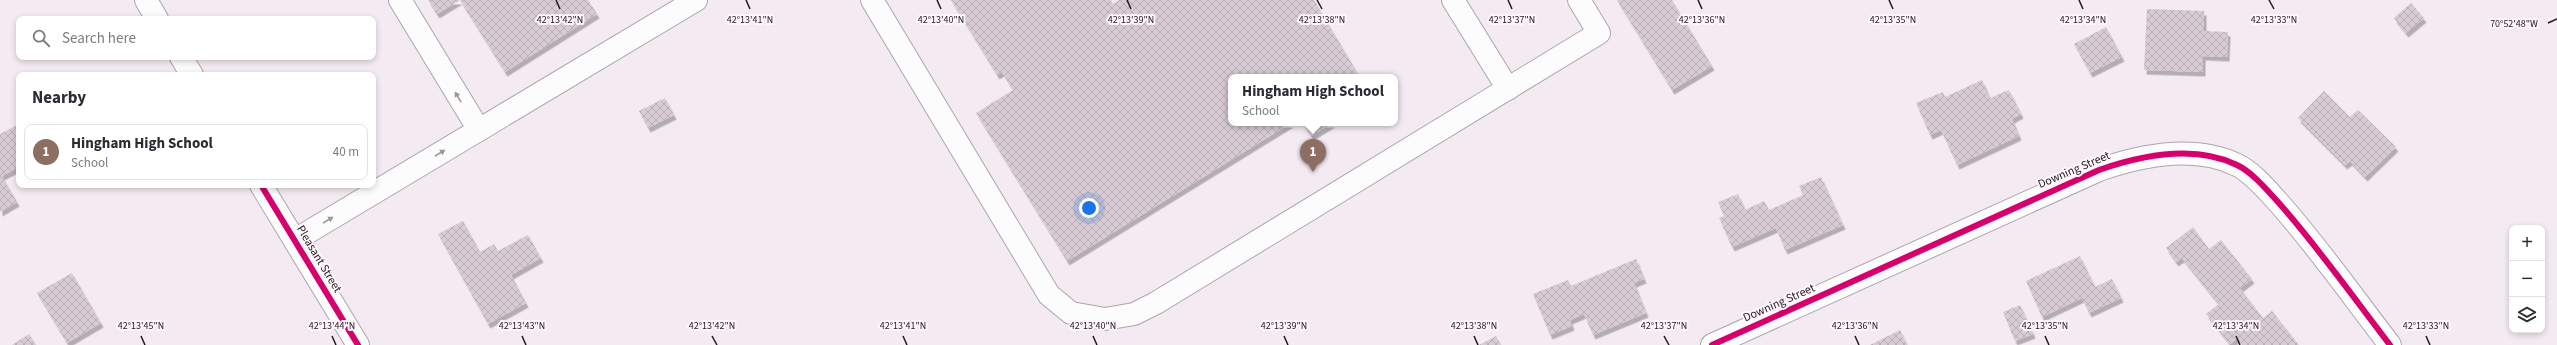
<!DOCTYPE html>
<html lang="en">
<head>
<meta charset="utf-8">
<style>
	:root { --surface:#fff; --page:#f2f2f3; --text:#2b2b33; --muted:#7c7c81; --line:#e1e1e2; --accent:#d93025 }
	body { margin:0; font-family:"Source Sans 3",sans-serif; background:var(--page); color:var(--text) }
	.controls { position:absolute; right:12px; bottom:12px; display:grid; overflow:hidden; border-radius:8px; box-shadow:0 2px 6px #0003 }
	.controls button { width:36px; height:36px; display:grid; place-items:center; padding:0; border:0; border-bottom:1px solid var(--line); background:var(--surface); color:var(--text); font:20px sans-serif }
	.you { position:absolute; left:1089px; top:208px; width:14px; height:14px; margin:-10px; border:3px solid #fff; border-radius:50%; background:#1a73e8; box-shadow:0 0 0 6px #1a73e833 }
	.badge { display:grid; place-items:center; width:26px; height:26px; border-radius:50%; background:var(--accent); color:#fff; font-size:13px; font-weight:700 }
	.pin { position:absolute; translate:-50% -33px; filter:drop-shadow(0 1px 2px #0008) }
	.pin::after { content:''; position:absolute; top:21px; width:14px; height:12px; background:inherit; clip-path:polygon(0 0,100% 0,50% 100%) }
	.popup { position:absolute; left:1228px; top:74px; width:170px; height:52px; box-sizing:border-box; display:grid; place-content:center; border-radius:8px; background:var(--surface); filter:drop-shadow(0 1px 3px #0005); font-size:13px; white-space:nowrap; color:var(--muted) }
	.popup b { font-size:15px; color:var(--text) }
	.popup::after { content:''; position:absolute; left:50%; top:100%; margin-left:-8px; border:8px solid transparent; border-top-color:var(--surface) }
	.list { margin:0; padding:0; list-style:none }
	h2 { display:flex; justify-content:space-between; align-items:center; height:52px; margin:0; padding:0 16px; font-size:17px }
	h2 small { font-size:13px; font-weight:400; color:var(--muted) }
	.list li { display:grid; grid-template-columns:26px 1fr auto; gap:12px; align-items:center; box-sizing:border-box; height:56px; margin:0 8px 8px; padding:0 8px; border:1px solid var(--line); border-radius:8px }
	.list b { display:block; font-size:15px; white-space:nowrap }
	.list p { margin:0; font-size:13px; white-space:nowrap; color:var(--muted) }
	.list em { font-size:13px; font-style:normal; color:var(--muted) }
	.icon { flex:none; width:22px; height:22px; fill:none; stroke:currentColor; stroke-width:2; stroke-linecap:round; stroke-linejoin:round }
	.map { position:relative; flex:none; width:2557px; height:345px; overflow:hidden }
	.search { position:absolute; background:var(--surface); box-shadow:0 2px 6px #0003; left:16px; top:16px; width:360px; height:44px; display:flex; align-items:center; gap:10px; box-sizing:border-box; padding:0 14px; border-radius:8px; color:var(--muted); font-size:15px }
	.panel { position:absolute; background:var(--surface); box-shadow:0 2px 6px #0003; left:16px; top:72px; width:360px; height:116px; border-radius:8px }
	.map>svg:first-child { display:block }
	.building { fill:url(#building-cross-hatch); filter:url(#shadow) }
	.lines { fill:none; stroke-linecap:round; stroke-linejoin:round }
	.minor-casing { stroke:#aca5aa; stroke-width:24 }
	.minor { stroke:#fdfcfd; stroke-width:22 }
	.cycleway-casing { stroke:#fef6fb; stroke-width:8 }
	.cycleway { stroke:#d6006c; stroke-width:6 }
	.oneway { fill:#9a9699 }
	.ticks { fill:none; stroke:#211a1f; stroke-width:1.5 }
	.labels { text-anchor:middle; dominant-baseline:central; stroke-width:4; stroke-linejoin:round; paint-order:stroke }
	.street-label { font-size:12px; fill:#211a1f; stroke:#fef6fb }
	.ticks-label { font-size:10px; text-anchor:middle; fill:#211a1f; stroke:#fef6fb; stroke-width:4; stroke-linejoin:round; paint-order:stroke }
</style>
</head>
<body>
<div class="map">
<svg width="2557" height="345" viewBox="0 0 2557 345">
	<defs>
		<pattern id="building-cross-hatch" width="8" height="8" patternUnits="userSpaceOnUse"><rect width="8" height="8" fill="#d8cbd3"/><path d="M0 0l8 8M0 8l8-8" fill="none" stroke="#b9aeb5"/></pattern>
		<filter id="shadow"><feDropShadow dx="2.5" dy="4.5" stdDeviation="0" flood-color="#0004"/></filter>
	</defs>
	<rect width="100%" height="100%" fill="#f4eaf1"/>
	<g class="building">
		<polygon points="428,0 588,0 597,14 505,72 460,0 437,14"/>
		<polygon points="951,0 1111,0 1113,4 1119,0 1314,0 1360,77 1231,77 1231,123 1291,123 1067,261 976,113 1013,90 1002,72 997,75"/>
		<polygon points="1617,0 1672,0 1712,66 1672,90"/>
		<polygon points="2411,3 2424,18 2406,33 2394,18"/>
		<polygon points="2147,9 2204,11 2204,31 2228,32 2227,57 2203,56 2203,72 2144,70"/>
		<polygon points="2106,27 2122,57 2090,73 2074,44"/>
		<polygon points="1982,80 1990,98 2009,90 2021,114 2012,119 2019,136 1957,165 1941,130 1930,135 1916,103 1943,92 1945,97"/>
		<polygon points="2324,91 2350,117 2358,110 2396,147 2365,177 2350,161 2345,165 2298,118"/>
		<polygon points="665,98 674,115 648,128 639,111"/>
		<polygon points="1303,123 1333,123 1311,136"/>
		<polygon points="19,124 19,167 2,176 17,202 0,212 0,134"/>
		<polygon points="1821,177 1843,225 1785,250 1776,228 1732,247 1719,218 1724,216 1718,202 1738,194 1745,210 1764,201 1769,210 1803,195 1799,186"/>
		<polygon points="463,221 480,252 494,244 498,251 528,235 541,258 511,275 526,303 488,324 438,234"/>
		<polygon points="2193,227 2209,249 2221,240 2252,279 2240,288 2263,318 2272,311 2299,345 2244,345 2238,338 2230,344 2206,314 2219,304 2182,258 2176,262 2166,248"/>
		<polygon points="2080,256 2095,287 2112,279 2121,298 2089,313 2082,298 2042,317 2026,281"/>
		<polygon points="1636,259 1644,279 1634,283 1646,313 1593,335 1584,314 1570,320 1572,326 1550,335 1533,294 1568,280 1571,286"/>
		<polygon points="72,273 101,323 67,343 37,293"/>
		<polygon points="2020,305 2033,334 2015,341 2003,312"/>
		<polygon points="1900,330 1907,345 1870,345"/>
		<polygon points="29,334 36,345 12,345"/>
		<polygon points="1496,336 1501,345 1479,345"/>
	</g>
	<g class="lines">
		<defs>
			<g id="minor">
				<polyline points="146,0 157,19"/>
				<polyline points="400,0 479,130"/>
				<polyline points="872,0 1049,295 1071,313 1105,319 1134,314 1156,303 1599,33 1579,0"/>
				<polyline points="1453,0 1508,89"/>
				<polyline points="181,57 192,75"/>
				<polyline points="261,185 358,345"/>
				<polyline points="295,240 696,0"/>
				<path d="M1712,345L2099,170C2142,155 2194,144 2237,165C2252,172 2267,190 2278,202C2318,247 2353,297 2390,345"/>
			</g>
		</defs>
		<use href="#minor" class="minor-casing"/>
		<use href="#minor" class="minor"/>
		<defs>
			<g id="cycleway">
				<polyline points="261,185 358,345"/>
				<path d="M1712,345L2099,170C2142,155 2194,144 2237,165C2252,172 2267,190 2278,202C2318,247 2353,297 2390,345"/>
			</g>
		</defs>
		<use href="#cycleway" class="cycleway-casing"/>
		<use href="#cycleway" class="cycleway"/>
	</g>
	<defs><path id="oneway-solid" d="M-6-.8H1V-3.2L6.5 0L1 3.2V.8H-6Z"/></defs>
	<g class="oneway">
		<use href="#oneway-solid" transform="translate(458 97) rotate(-121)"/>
		<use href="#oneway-solid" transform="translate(440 153) rotate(-31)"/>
		<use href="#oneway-solid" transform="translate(328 220) rotate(-31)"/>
	</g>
	<path class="ticks" d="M556,0L560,9M746,0L750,9M937,0L941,9M1127,0L1131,9M1317,0L1322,9M1508,0L1512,9M1698,0L1702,9M1889,0L1893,9M2079,0L2083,9M2269,0L2274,9M2548,23L2557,19M141,336L145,345M332,336L336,345M522,336L526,345M712,336L717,345M903,336L907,345M1093,336L1097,345M1284,336L1288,345M1474,336L1478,345M1664,336L1669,345M1855,336L1859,345M2045,336L2049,345M2236,336L2240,345M2426,336L2430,345"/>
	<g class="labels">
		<g class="street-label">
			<text transform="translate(2074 170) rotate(-23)">Downing Street</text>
			<text transform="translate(319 259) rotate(59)">Pleasant Street</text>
			<text transform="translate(1779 303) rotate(-24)">Downing Street</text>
		</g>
	</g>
	<g class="ticks-label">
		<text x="560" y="23">42°13'42"N</text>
		<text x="750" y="23">42°13'41"N</text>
		<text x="1131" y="23">42°13'39"N</text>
		<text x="1322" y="23">42°13'38"N</text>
		<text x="1512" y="23">42°13'37"N</text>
		<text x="1702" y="23">42°13'36"N</text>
		<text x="1893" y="23">42°13'35"N</text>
		<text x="2083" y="23">42°13'34"N</text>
		<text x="2274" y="23">42°13'33"N</text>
		<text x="941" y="23">42°13'40"N</text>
		<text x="2514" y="27">70°52'48"W</text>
		<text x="141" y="329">42°13'45"N</text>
		<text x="332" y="329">42°13'44"N</text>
		<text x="522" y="329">42°13'43"N</text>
		<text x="712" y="329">42°13'42"N</text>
		<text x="903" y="329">42°13'41"N</text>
		<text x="1093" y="329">42°13'40"N</text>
		<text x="1284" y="329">42°13'39"N</text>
		<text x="1474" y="329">42°13'38"N</text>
		<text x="1664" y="329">42°13'37"N</text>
		<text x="1855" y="329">42°13'36"N</text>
		<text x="2045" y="329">42°13'35"N</text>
		<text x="2236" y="329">42°13'34"N</text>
		<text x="2426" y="329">42°13'33"N</text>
	</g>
</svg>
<div class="controls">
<button>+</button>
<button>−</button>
<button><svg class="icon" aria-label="layers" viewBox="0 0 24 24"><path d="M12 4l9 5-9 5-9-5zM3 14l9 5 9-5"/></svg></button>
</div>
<div class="you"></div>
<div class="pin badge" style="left:1313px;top:172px;background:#8d6e63">1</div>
<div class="popup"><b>Hingham High School</b>School</div>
<div class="search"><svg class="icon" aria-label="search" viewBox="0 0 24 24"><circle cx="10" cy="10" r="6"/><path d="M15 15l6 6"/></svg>Search here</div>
<section class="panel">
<h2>Nearby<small></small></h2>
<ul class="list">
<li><span class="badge" style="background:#8d6e63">1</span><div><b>Hingham High School</b><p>School</p></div><em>40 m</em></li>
</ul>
</section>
</div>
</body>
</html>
